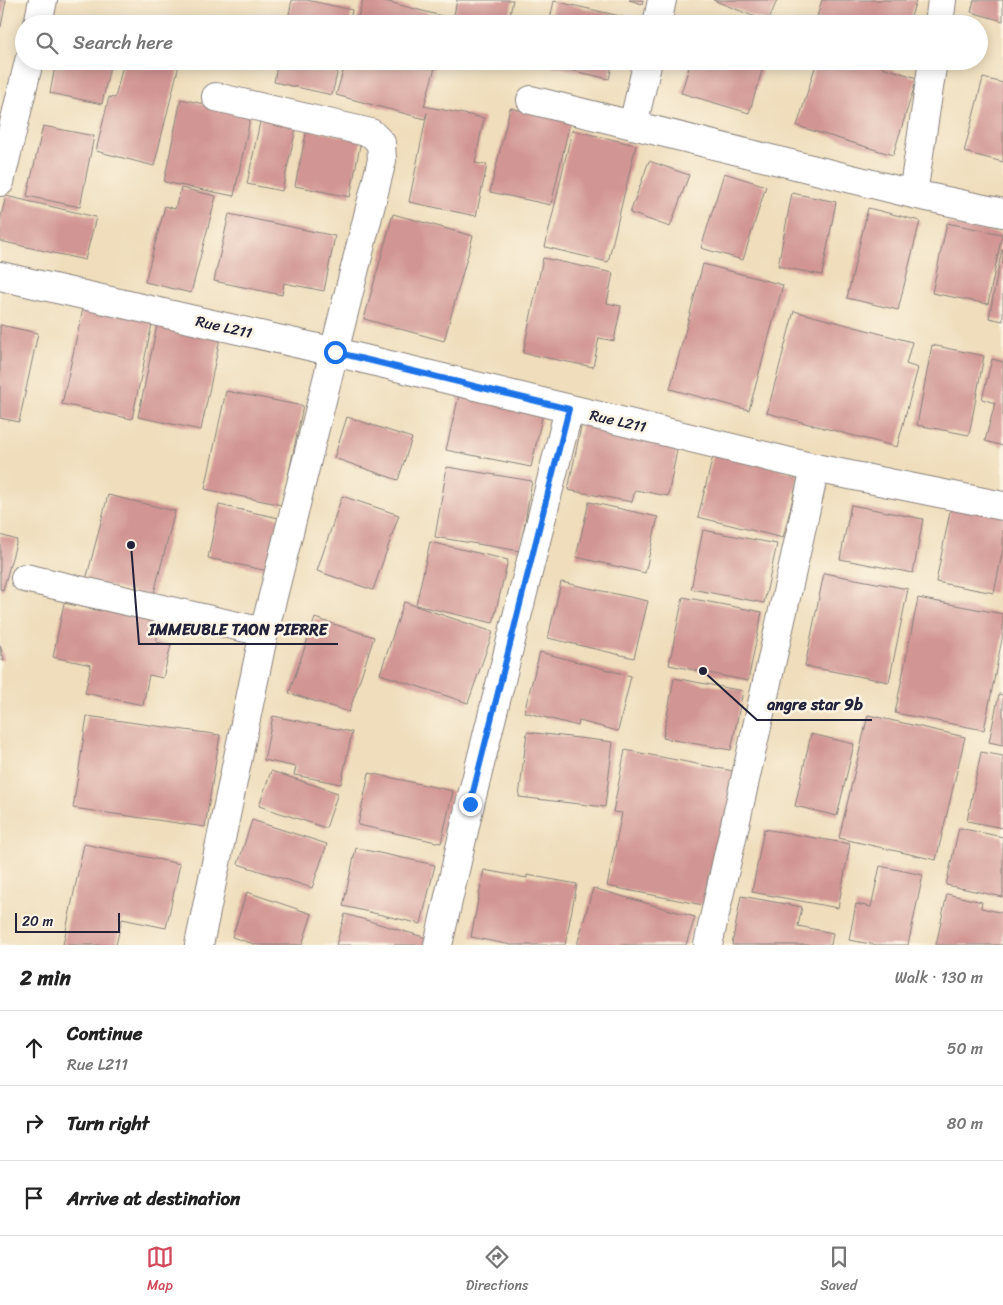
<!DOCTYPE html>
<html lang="en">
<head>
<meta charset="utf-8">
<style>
	:root { --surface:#fff; --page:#f2f2f2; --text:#222; --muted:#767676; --line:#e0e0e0; --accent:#d1495b }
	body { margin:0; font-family:Sriracha,sans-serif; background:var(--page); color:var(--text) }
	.scale { position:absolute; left:15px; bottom:12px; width:105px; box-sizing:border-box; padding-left:5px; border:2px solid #22223b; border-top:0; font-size:14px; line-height:18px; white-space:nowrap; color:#22223b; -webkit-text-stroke:4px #fcf5e5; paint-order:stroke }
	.stop { position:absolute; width:15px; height:15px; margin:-11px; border:4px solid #1a73e8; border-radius:50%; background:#fff }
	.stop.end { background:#1a73e8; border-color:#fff; box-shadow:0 1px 5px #0008 }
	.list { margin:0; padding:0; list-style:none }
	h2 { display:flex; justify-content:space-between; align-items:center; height:65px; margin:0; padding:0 20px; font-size:21px }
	h2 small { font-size:16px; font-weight:400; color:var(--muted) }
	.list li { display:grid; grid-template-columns:32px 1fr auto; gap:15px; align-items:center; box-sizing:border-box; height:75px; padding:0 20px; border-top:1px solid var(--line) }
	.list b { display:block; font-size:19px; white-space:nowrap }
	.list p { margin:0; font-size:16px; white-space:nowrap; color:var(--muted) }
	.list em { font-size:16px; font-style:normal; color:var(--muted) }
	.icon { flex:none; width:28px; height:28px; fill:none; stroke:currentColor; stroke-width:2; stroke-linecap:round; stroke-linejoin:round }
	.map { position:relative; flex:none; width:1003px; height:945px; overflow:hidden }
	.search { position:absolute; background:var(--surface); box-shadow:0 2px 12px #0003; left:15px; right:15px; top:15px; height:55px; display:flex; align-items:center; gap:12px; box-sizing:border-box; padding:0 18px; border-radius:28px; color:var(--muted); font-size:19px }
	.sheet { height:290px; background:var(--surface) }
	nav { display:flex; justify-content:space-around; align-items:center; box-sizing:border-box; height:70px; border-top:1px solid var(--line); background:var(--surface); font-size:14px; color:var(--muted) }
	nav a { display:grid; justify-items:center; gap:2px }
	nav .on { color:var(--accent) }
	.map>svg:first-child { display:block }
	.building { fill:#d19593 }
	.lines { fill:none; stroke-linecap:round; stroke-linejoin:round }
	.minor-casing { stroke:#88807b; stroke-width:30 }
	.minor { stroke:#fff; stroke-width:28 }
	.route { stroke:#1a73e8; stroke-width:6 }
	.labels { text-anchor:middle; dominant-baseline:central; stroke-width:5; stroke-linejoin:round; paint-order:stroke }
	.street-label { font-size:15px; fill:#22223b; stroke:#fcf5e5 }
	.leader { fill:none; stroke:#22223b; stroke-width:2 }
	.callout-dot { fill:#22223b; stroke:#fcf5e5; stroke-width:2 }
	.callout-label { font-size:16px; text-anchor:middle; font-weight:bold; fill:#22223b; stroke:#fcf5e5; stroke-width:5; stroke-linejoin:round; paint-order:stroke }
</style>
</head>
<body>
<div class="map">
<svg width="1003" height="945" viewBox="0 0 1003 945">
	<rect width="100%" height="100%" fill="#fcf5e5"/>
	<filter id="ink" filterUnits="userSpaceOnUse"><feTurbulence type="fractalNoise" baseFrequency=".02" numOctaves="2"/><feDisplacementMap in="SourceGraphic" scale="10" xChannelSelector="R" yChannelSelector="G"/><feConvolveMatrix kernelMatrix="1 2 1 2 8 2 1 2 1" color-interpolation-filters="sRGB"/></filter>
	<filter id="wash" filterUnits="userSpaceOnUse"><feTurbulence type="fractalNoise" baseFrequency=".0096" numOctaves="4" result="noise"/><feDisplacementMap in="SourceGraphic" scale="20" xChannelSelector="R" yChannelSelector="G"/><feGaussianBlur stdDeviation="1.12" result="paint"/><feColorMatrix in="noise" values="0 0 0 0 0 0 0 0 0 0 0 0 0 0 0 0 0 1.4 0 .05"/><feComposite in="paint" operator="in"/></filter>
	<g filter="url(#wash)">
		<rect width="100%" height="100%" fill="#efddbb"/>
		<g id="blocks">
			<g class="building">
				<polygon points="0,0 6,0 1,27 0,27"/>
				<polygon points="292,0 307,0 352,10 349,24 287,24"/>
				<polygon points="363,0 381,0 449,18 447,24 356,24"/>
				<polygon points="457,0 513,0 508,24 475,24 453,20"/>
				<polygon points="629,0 643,0 642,4"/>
				<polygon points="713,0 777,0 768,22"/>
				<polygon points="822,0 916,0 909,24 828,24 816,20"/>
				<polygon points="974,0 1003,0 1003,21 971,12"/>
				<polygon points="554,1 624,17 622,24 549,24"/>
				<polygon points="66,17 93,23 93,24 64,24"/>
				<polygon points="56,61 111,61 102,104 50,93"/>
				<polygon points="124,61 180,61 154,166 96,151 109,97 115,98"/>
				<polygon points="278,61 340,61 332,95 274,82"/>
				<polygon points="346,61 437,61 424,106 484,118 475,163 487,165 476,216 409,202 427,113 425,119 336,95"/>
				<polygon points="540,61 613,61 609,79 539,63"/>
				<polygon points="691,61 765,61 749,113 681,93"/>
				<polygon points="817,61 863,61 917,78 893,155 797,126"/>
				<polygon points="983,78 1003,83 1003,162 964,152"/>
				<polygon points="181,99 251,114 234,196 164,182"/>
				<polygon points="510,108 570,122 551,205 490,192"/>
				<polygon points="261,117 297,124 282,191 247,184"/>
				<polygon points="43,126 94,136 80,207 27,196"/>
				<polygon points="307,129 361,140 350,197 295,186"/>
				<polygon points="572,130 636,145 608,262 545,247"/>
				<polygon points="649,161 689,175 670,227 630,213"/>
				<polygon points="724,173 766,186 743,260 701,248"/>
				<polygon points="181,188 216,196 191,293 145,282 165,206 175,209"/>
				<polygon points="792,193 836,202 822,275 778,266"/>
				<polygon points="6,196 96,217 85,260 0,241 0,220"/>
				<polygon points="868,208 920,221 898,310 847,298"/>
				<polygon points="229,214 335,236 324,291 284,283 282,295 214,281"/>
				<polygon points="393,214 473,236 444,341 364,319"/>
				<polygon points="947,223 1002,234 988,304 932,293"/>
				<polygon points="1002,249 1003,249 1003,321 989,318"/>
				<polygon points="543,258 613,273 607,303 621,306 614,341 599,338 593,367 523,353"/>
				<polygon points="703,264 783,285 749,410 670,389"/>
				<polygon points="84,304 153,319 132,419 62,404"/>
				<polygon points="794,311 912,342 906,364 918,368 897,447 767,413"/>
				<polygon points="159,316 222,329 201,430 138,417"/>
				<polygon points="0,325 38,333 19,422 0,418"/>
				<polygon points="932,345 984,356 969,435 917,425"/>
				<polygon points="992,359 1003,362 1003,446 985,441 995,403 982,399"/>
				<polygon points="226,391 303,406 282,505 205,489"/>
				<polygon points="459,395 543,413 531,467 446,450"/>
				<polygon points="347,417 412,438 398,480 334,458"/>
				<polygon points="582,422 679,440 668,496 635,490 632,502 568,490"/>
				<polygon points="714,452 799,474 783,538 698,517"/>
				<polygon points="447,467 532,481 520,551 435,537"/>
				<polygon points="108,495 175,511 153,597 86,580"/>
				<polygon points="342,496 399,515 373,590 317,571"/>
				<polygon points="952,501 1003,511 1003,549 994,593 936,582"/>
				<polygon points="589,502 658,517 645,573 576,557"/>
				<polygon points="219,505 279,518 268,571 208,558"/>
				<polygon points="851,505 923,519 913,573 840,559"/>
				<polygon points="703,530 777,544 764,603 691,589"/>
				<polygon points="0,535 17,540 3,590 0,589"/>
				<polygon points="430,542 508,560 493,623 416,605"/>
				<polygon points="824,573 908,589 889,682 805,666"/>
				<polygon points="561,582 648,601 634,658 548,638"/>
				<polygon points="683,597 762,612 748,681 669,665"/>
				<polygon points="918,598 1003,614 1003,634 984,730 895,713"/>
				<polygon points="404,602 493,632 468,703 380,674"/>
				<polygon points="64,603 100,611 102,604 162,615 156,642 171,645 163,678 149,675 143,705 85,693 91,665 53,657"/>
				<polygon points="315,618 374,637 349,712 289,693"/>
				<polygon points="0,645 4,660 0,660"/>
				<polygon points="540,652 631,676 618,731 579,721 578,726 524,712"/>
				<polygon points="674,678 743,691 731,750 663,738"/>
				<polygon points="999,694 1003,695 1003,745 989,742"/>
				<polygon points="868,715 965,737 936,860 839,838"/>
				<polygon points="87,716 220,735 205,827 73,808"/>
				<polygon points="273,716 352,732 341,784 294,775 296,767 264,760"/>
				<polygon points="527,732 613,742 605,807 519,797"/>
				<polygon points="811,734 854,744 837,816 795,806"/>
				<polygon points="625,750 738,772 718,874 709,872 703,905 607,886 622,813 613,812"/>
				<polygon points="981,752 1003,756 1003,828 967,821"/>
				<polygon points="271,771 338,793 326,828 259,806"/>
				<polygon points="369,773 453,791 441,843 358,825"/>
				<polygon points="252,820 327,844 312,888 238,864"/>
				<polygon points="959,828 1003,837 1003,897 946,885"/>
				<polygon points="764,829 850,844 838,908 752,892"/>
				<polygon points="84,844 180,864 166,928 122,919 116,945 63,945"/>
				<polygon points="356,848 435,865 421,924 343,906"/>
				<polygon points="880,866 923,875 908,945 876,945 849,940 856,904 871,907"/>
				<polygon points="484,870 527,878 527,875 577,884 565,945 511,945 471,937"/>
				<polygon points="593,888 695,917 686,945 577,945"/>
				<polygon points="247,892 312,914 302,945 257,945 232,937"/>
				<polygon points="947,894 982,902 981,908 1003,913 1003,945 936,945"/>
				<polygon points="741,896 802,907 798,926 833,933 831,945 732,945"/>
				<polygon points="345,914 427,938 425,945 336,945"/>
			</g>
		</g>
	</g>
	<g filter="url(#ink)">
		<use href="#blocks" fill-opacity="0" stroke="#88807b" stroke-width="1"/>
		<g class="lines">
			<defs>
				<g id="minor">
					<polyline points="38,24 43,0"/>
					<polyline points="657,24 662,0"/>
					<polyline points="939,24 942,0"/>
					<polyline points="531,100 913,194 1003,213"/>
					<polyline points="633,125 648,61"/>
					<polyline points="0,182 29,61"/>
					<polyline points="913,194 933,61"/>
					<polyline points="0,276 335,352 815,468 1003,506"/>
					<polyline points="25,578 264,632"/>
					<polyline points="199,945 264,632 382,160 381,143 371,133 216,97"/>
					<polyline points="438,945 470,804 569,409"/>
					<polyline points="708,945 815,468"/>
				</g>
			</defs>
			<use href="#minor" class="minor-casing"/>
			<use href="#minor" class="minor"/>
		</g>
	</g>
	<g class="lines" filter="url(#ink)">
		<polyline class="route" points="335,352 569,409 470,804"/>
	</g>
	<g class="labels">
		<g class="street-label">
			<text transform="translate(224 327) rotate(13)">Rue L211</text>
			<text transform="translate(618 421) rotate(13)">Rue L211</text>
		</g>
	</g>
	<path class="leader" d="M131 545L139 644H338M703 671L757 720H872"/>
	<g class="callout-dot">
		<circle cx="131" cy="545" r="5"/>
		<circle cx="703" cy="671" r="5"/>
	</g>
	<g class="callout-label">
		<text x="238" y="635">IMMEUBLE TAON PIERRE</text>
		<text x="815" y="710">angre star 9b</text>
	</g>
</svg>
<div class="scale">20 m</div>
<div class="stop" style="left:335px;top:352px"></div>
<div class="stop end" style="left:470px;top:804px"></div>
<div class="search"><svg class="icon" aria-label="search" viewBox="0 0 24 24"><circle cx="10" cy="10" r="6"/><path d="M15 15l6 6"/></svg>Search here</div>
</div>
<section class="sheet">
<h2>2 min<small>Walk · 130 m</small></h2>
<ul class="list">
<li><svg class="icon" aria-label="ahead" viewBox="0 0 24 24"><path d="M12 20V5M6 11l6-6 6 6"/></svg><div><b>Continue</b><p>Rue L211</p></div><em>50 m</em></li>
<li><svg class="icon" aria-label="right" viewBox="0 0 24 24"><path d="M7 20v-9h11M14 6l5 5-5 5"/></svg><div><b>Turn right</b></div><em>80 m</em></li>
<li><svg class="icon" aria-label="arrive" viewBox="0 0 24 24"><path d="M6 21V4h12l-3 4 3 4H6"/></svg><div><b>Arrive at destination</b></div></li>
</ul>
</section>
<nav>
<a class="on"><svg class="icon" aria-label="map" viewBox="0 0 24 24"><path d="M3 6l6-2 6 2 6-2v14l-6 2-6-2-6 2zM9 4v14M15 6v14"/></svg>Map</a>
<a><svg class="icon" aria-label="directions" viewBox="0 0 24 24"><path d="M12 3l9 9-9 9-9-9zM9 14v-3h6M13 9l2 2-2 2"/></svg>Directions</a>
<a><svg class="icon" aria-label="saved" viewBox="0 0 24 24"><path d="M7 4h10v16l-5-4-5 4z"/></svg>Saved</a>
</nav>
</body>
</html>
